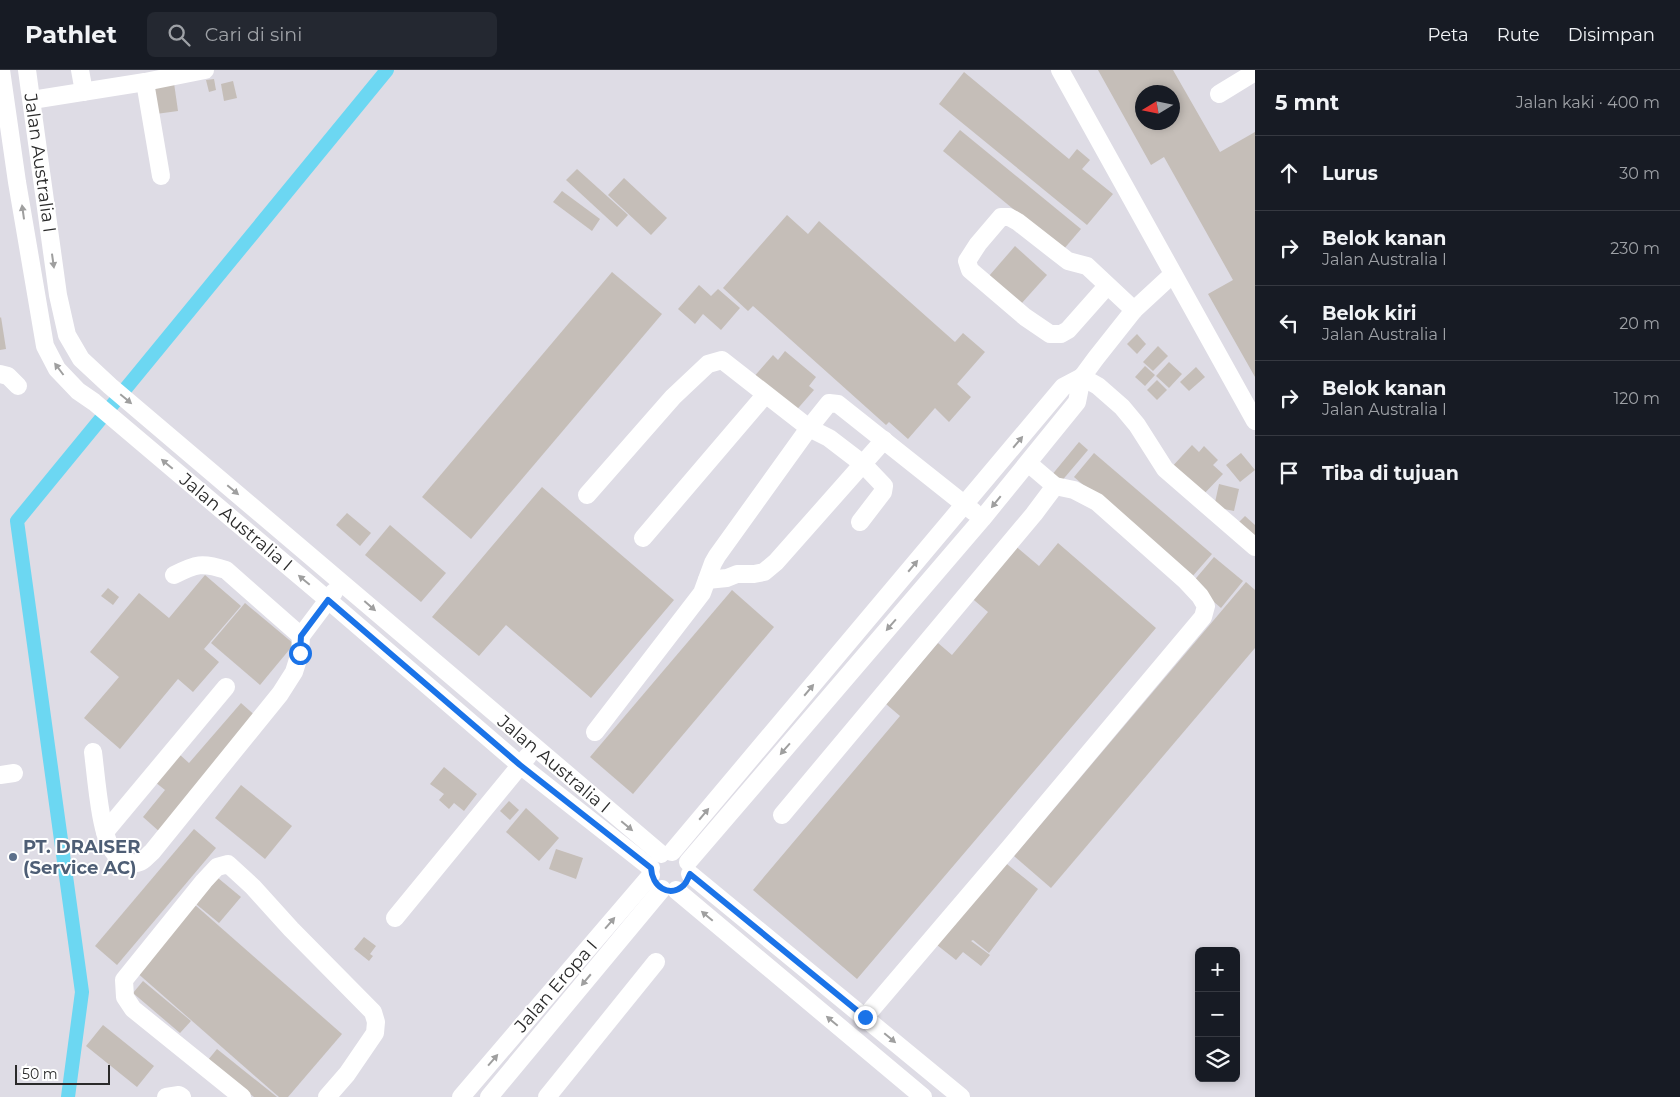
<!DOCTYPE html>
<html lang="id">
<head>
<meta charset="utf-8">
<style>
	:root { --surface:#171b24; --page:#242831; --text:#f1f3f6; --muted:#9ea1a6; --line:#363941 }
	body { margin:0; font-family:Montserrat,sans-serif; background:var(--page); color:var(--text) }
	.controls { position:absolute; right:15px; bottom:15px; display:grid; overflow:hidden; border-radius:8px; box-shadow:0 2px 8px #0003 }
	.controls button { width:45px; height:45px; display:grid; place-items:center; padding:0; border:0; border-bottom:1px solid var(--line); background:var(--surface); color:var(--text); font:25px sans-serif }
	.compass { position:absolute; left:1135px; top:15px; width:45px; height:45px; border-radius:50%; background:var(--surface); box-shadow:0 2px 8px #0003; rotate:260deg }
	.scale { position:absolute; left:15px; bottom:12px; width:95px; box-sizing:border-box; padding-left:5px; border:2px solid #2a2a2a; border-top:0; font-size:14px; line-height:18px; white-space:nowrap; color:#2a2a2a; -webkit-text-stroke:4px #fff; paint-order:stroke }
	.stop { position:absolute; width:15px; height:15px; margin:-11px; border:4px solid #1a73e8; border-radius:50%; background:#fff }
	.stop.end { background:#1a73e8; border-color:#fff; box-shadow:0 1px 5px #0008 }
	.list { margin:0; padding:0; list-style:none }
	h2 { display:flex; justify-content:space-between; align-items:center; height:65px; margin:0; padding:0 20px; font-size:21px }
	h2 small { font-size:16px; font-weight:400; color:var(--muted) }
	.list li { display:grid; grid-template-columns:32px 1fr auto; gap:15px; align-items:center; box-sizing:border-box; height:75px; padding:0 20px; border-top:1px solid var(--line) }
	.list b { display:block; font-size:19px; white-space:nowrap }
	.list p { margin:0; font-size:16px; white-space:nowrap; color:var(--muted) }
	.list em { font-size:16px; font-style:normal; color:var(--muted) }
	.icon { flex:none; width:28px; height:28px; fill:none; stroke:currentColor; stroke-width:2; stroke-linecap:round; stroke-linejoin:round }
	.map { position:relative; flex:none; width:1255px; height:1027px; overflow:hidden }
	header { display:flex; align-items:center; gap:30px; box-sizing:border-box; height:70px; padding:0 25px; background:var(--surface); border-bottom:1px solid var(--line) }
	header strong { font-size:24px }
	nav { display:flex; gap:28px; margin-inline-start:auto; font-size:18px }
	.search { width:350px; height:45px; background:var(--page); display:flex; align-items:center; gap:12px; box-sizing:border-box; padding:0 18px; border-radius:8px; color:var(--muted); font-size:19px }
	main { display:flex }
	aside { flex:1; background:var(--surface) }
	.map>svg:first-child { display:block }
	.industrial { fill:#dedce5; fill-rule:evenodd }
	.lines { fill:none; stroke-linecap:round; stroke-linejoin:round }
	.canal { stroke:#6cd7f2; stroke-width:14 }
	.building { fill:#c5beb8; fill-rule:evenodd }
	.minor { stroke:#fff; stroke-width:18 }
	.oneway { fill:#9f9f9f }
	.route { stroke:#1a73e8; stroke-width:6 }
	.service-dot { fill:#5c6f8a; stroke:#fff; stroke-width:2 }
	.labels { text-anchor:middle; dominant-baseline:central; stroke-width:4; stroke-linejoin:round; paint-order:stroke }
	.street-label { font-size:18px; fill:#2a2a2a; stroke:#fff }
	.service-label { font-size:18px; font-weight:bold; fill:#4e5e75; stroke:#fff; text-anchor:start }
</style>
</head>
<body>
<header>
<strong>Pathlet</strong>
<div class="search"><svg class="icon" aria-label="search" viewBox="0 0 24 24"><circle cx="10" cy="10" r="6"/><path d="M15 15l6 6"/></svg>Cari di sini</div>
<nav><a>Peta</a><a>Rute</a><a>Disimpan</a></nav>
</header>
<main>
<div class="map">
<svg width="1255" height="1027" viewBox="0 0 1255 1027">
	<rect width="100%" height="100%" fill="#ede4dc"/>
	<path class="industrial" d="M0,0H1255V1027H0ZM1142,22H1172V52H1142ZM1199,881H1236V1008H1199Z"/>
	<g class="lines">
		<polyline class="canal" points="68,1027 82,922 17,451 387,0"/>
	</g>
	<g class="building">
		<path d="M1098,0H1173L1220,82L1255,62V307L1208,224L1233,210L1164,87L1151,95ZM1142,22H1172V52H1142Z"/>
		<polygon points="964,2 1069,89 1077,79 1090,90 1082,99 1113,124 1087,155 939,34"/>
		<polygon points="214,9 216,20 209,22 206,10"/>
		<polygon points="233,11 237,28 224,31 221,14"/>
		<polygon points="174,13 178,41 156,44 151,16"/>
		<polygon points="960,60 1081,159 1063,180 943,81"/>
		<polygon points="577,99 628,145 617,157 566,110"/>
		<polygon points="624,108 667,148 651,165 608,125"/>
		<polygon points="562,121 600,149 592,161 553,132"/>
		<polygon points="787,145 808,164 819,151 955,272 963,263 985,282 957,314 971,327 949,352 935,338 908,369 889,352 886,355 753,236 748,241 723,218"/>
		<polygon points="1015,176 1047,205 1021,234 989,206"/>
		<polygon points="612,202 662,244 471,469 422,427"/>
		<polygon points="699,215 711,226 718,219 740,238 721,260 703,244 695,254 678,239"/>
		<polygon points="1,247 6,279 0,280 0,248"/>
		<polygon points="1137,264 1146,274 1137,284 1127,274"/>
		<polygon points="1158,276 1168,286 1153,301 1143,292"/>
		<polygon points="785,281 816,307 809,316 814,320 793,344 752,309 773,285 778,290"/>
		<polygon points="1169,292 1182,304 1169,318 1156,306"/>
		<polygon points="1145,296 1155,305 1145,316 1135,307"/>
		<polygon points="1196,297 1205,307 1189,321 1180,312"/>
		<polygon points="1157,310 1167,320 1157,330 1147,320"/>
		<polygon points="1079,372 1088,380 1060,413 1051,406"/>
		<polygon points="1192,375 1199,382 1204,376 1218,390 1213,395 1223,404 1201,427 1170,399"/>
		<polygon points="1094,383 1212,484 1191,508 1074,407"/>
		<polygon points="1241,383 1255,400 1240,412 1226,395"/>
		<polygon points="1219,414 1239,419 1234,441 1214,437"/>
		<polygon points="542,417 674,530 591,628 506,555 479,586 432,547"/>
		<polygon points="347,443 371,463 360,476 336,455"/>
		<polygon points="1245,446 1255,455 1255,470 1234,457"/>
		<polygon points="390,455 446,503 421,532 365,485"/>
		<polygon points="1012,473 1039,496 1058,473 1156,558 857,909 753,820 900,646 886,634 938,573 952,585 988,542 968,525"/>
		<polygon points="1214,487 1243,511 1221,538 1192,513"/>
		<polygon points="205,505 241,536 204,579 219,592 193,622 178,609 120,679 84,648 119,607 90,582 139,523 169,548"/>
		<polygon points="1246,512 1255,520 1255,578 1051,818 1014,786"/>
		<polygon points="108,518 119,527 113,535 101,526"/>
		<polygon points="732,520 774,557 633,724 590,687"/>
		<polygon points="245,533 294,574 260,615 211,573"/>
		<polygon points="241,633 259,649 161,763 143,747 165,720 155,712 179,684 189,693"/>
		<polygon points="444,697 477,724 464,741 454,733 449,739 439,730 444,724 430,714"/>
		<polygon points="241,715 292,756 265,789 215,748"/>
		<polygon points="509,731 519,740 510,750 500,741"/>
		<polygon points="526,738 559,768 539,791 506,762"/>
		<polygon points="194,759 216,778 117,895 95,876"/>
		<polygon points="556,779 583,788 576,809 549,799"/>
		<polygon points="1002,790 1038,819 989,883 973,870 971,871 990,885 981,896 963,882 956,890 937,875"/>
		<polygon points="218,808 241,827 219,853 196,834"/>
		<polygon points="194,834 342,964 288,1027 279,1027 135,901"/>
		<polygon points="364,867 376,876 370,884 373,886 369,891 354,879"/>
		<polygon points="143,911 191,951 180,963 133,923"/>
		<polygon points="103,955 154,996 137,1017 86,976"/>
		<polygon points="217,979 277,1027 254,1027 208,990"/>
	</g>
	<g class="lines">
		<g class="minor">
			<polyline points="1,0 17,112 45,276 57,299 78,321 94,332 328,530 520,695 651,798"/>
			<polyline points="27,0 58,225 67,265 81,289 110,316 661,784"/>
			<polyline points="80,0 84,22"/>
			<polyline points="1060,0 1255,351"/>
			<polyline points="145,12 161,106"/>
			<polyline points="1219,24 1255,2"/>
			<polyline points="32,30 145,12 205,0"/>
			<polyline points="1107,216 1068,260 1061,264 1050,264 1025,247 970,200 967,191 978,174 1001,147 1009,147 1018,152 1068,191 1087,196 1134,240"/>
			<polyline points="0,304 8,306 18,316"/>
			<polyline points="1082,307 1098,316 1122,337 1137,355 1165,399 1255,477"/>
			<polyline points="587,425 673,327 708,294 722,290 809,358 829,368 863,394 884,416 883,422 860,452"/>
			<polyline points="643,468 765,325"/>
			<path d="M174,505C196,494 202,492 226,500L301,566"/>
			<polyline points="707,510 727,508 737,504 754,504 764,502 776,492 884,370"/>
			<polyline points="595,662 702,523 713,493 717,486 809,358 829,333 838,334 974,442"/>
			<path d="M93,682C96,705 100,764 113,781C118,789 131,796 140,792C144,791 148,785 152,782L280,624L294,602L300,583L301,566L334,522"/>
			<polyline points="0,705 14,703"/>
			<polyline points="782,745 1034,444 1055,416"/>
			<polyline points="105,762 226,617"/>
			<polyline points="672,782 1063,317 1082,307"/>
			<polyline points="688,792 982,449 1077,332 1082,307 1096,288 1134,240 1173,204"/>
			<polyline points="690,804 961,1027"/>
			<polyline points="676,820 923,1027"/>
			<polyline points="395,848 528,686"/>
			<polyline points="865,947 1010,777 1203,547 1206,536 1200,526 1186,511 1097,432 1074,420 1055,416 1028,393"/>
			<polyline points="166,1027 179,1025 182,1027"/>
			<polyline points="242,1027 133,939 125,927 124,910 204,811 217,797 228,794 253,817 291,859 373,942 376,952 375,963 347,1004 327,1027"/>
			<polyline points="461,1027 651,805"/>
			<polyline points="489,1027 662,819"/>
			<polyline points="547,1027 656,892"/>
		</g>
	</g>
	<defs><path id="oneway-solid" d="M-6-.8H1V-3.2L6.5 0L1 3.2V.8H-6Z" transform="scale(1.25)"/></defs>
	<g class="oneway">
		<use href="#oneway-solid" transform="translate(23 142) rotate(-98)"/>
		<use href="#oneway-solid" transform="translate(53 191) rotate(82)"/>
		<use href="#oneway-solid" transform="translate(59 299) rotate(-127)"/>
		<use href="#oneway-solid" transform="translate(126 329) rotate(40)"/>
		<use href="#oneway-solid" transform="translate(1018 372) rotate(-50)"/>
		<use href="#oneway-solid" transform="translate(167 394) rotate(-140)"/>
		<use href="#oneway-solid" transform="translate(233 420) rotate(40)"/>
		<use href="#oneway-solid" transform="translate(996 432) rotate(129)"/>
		<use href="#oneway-solid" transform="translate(913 496) rotate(-50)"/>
		<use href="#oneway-solid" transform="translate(304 510) rotate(-140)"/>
		<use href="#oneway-solid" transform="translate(370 536) rotate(41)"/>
		<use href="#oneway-solid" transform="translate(891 555) rotate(131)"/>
		<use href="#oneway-solid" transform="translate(809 620) rotate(-50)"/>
		<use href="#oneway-solid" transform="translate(785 679) rotate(131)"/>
		<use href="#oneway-solid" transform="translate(704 744) rotate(-50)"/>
		<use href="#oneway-solid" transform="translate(627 756) rotate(40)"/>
		<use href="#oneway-solid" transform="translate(707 846) rotate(-140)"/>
		<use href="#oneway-solid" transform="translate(610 853) rotate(-49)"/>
		<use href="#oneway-solid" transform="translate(586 910) rotate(130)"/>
		<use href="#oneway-solid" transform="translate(832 951) rotate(-140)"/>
		<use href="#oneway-solid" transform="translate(890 968) rotate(40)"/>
		<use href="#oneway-solid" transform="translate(493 990) rotate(-49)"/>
	</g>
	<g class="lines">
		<path class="route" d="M300,583L301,566L328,530L520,695L651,798C652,816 669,829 684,815C687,812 688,808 690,804L865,947"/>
	</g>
	<circle class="service-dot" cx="13" cy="787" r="5"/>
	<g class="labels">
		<g class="street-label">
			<text transform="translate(40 93) rotate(82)">Jalan Australia I</text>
			<text transform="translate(236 452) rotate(40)">Jalan Australia I</text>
			<text transform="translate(554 694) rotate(40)">Jalan Australia I</text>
			<text transform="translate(556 916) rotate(-49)">Jalan Eropa I</text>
		</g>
		<g class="service-label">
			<text x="23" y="777">PT. DRAISER<tspan x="23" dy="21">(Service AC)</tspan></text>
		</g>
	</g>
</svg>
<div class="controls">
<button>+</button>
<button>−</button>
<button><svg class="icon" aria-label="layers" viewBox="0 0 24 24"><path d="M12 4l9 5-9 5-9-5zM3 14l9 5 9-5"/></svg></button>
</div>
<svg class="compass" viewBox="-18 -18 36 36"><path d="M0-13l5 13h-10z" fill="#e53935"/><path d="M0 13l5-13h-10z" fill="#9ea1a6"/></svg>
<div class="scale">50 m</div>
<div class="stop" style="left:300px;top:583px"></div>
<div class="stop end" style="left:865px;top:947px"></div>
</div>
<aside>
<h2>5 mnt<small>Jalan kaki · 400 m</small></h2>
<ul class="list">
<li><svg class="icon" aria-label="ahead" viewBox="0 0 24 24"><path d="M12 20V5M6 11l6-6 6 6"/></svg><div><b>Lurus</b></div><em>30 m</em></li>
<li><svg class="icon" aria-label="right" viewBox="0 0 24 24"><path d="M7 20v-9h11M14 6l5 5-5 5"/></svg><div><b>Belok kanan</b><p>Jalan Australia I</p></div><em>230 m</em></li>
<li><svg class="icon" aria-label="left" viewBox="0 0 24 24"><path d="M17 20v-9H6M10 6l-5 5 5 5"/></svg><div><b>Belok kiri</b><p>Jalan Australia I</p></div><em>20 m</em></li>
<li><svg class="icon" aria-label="right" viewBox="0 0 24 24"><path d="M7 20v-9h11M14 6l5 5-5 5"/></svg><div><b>Belok kanan</b><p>Jalan Australia I</p></div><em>120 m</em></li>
<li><svg class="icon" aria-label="arrive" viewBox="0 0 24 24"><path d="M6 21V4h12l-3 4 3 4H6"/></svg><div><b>Tiba di tujuan</b></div></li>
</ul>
</aside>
</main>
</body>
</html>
